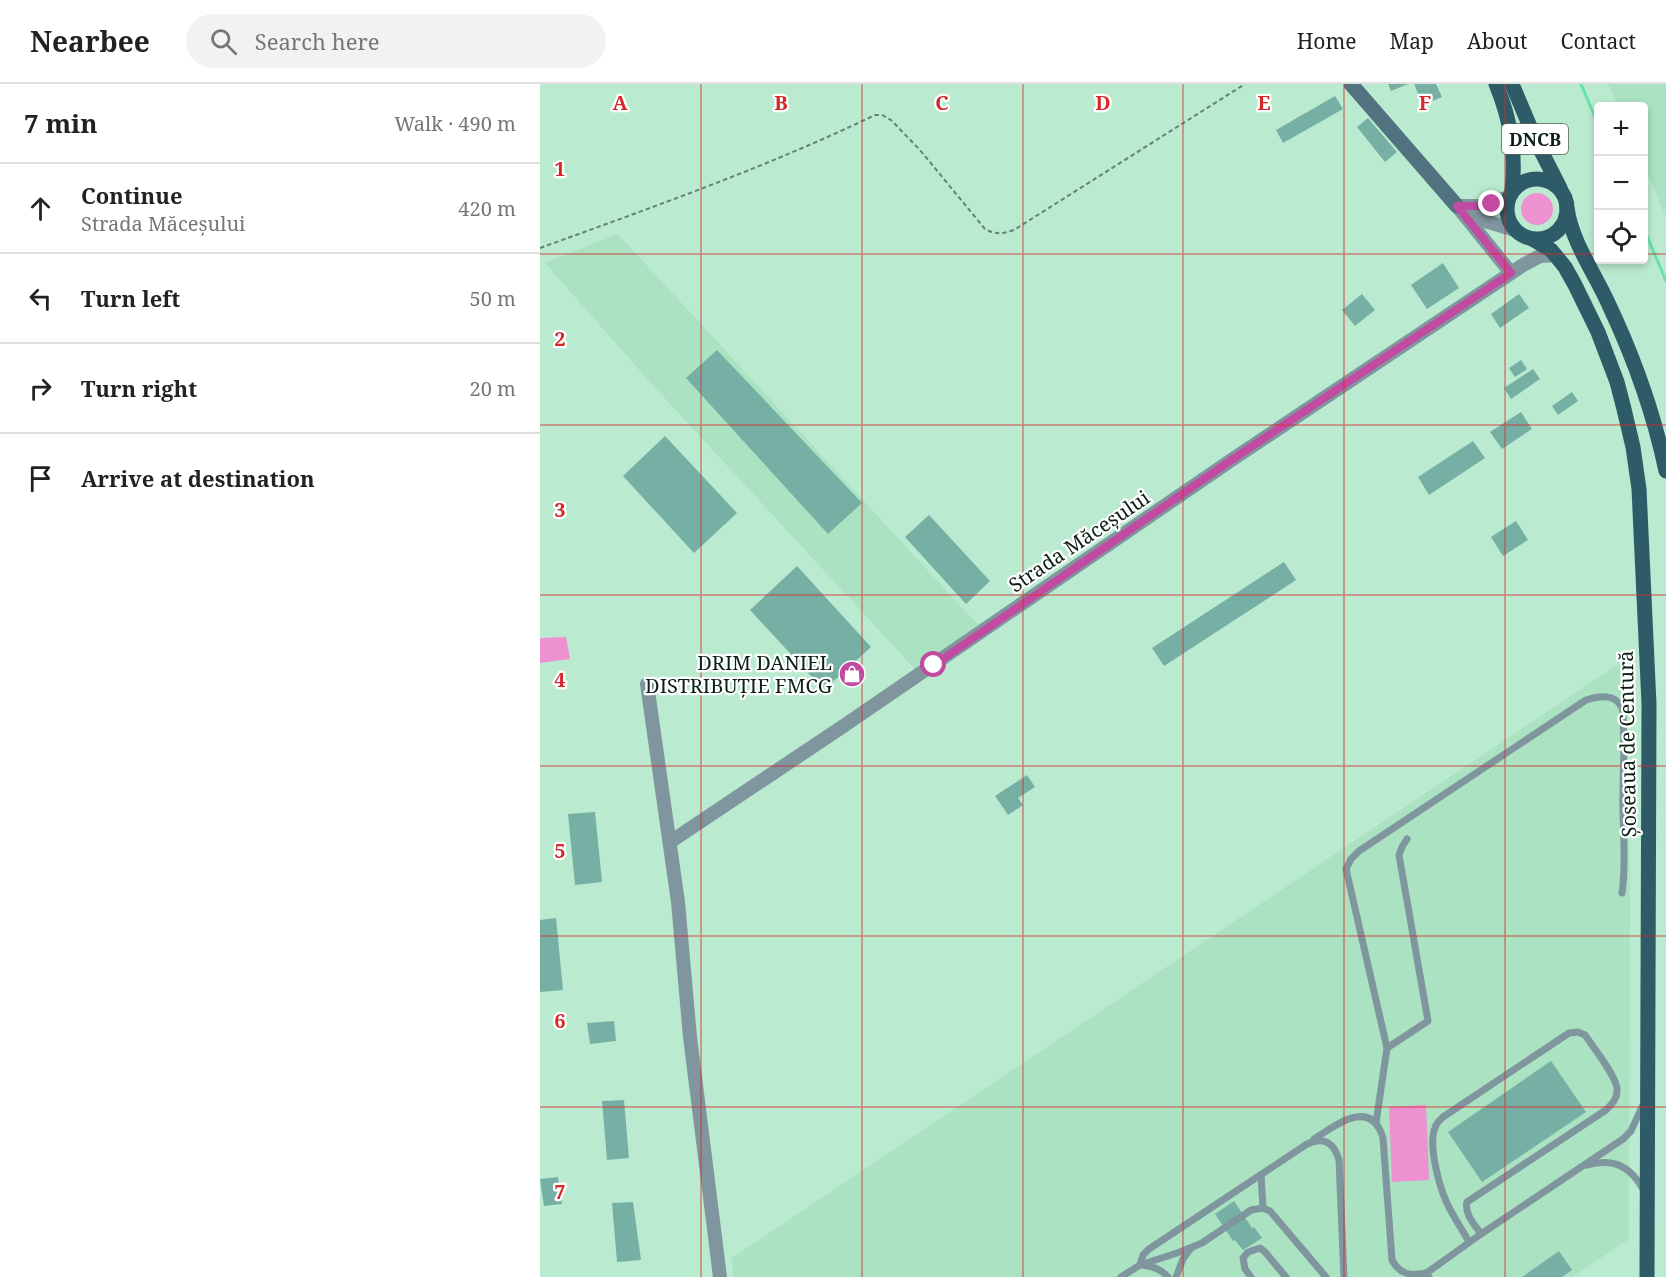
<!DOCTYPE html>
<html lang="en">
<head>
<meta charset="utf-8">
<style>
	:root { --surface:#fff; --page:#f2f2f2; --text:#222; --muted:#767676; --line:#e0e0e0 }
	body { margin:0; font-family:"Noto Serif",serif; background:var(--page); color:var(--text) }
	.controls { position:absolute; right:18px; top:18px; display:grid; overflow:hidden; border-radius:6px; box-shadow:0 3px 9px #0003 }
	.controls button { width:54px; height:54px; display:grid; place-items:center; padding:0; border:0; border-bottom:2px solid var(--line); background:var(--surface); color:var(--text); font:30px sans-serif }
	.stop { position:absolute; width:18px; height:18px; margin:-14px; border:4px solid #c24ba1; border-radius:50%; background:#fff }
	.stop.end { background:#c24ba1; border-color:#fff; box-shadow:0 2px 6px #0008 }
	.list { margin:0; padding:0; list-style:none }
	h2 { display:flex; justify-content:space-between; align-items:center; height:78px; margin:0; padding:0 24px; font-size:26px }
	h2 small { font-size:20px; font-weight:400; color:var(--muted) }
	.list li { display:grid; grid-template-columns:39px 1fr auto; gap:18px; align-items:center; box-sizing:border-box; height:90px; padding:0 24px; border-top:2px solid var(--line) }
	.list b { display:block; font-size:22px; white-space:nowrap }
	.list p { margin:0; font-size:20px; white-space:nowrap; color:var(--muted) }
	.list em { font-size:20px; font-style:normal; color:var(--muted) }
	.icon { flex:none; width:33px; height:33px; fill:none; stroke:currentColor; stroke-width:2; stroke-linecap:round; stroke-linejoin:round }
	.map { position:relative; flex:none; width:1126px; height:1193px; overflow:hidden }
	header { display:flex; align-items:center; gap:36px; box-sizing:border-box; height:84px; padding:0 30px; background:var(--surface); border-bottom:2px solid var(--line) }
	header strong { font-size:28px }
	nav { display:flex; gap:33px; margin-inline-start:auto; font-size:21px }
	.search { width:420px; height:54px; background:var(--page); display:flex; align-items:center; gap:15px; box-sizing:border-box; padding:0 21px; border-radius:33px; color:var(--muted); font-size:22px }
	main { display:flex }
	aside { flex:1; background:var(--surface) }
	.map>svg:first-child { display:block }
	.built { fill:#aae2c2 }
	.green { fill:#ee91d0 }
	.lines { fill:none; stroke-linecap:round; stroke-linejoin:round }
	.stream { stroke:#68e2a7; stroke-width:3 }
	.building { fill:#76b0a4 }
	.path { stroke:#628471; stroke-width:2; stroke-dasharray:4.5 3; stroke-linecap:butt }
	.lane { stroke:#7f969e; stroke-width:7 }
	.street { stroke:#7f969e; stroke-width:14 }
	.secondary { stroke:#51737f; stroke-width:15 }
	.primary { stroke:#2e5b68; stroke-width:15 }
	.route { stroke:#c24ba1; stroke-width:8 }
	.grid { fill:none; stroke:#d62828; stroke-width:1.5; stroke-opacity:0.55 }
	.labels { text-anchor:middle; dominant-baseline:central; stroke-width:4.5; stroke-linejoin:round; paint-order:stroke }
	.shield { fill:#fff; stroke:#56635c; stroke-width:1.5 }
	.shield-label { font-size:18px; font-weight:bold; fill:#0d2016 }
	.street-label { font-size:20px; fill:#0d2016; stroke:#fff }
	.poi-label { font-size:20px; fill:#0d2016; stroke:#fff; text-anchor:end }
	.grid-label { font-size:20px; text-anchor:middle; font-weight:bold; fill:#d62828; stroke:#fff; stroke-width:4.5; stroke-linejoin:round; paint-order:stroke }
</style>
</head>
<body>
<header>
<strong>Nearbee</strong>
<div class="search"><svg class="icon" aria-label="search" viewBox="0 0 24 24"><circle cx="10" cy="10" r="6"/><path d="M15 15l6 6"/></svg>Search here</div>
<nav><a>Home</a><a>Map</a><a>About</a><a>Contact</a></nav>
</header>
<main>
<aside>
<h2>7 min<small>Walk · 490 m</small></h2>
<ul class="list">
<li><svg class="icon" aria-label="ahead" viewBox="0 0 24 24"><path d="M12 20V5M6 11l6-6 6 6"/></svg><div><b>Continue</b><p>Strada Măceșului</p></div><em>420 m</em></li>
<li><svg class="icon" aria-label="left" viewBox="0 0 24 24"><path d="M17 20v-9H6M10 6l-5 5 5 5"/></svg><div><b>Turn left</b></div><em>50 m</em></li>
<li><svg class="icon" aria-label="right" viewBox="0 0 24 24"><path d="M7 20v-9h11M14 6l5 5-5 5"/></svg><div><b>Turn right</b></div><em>20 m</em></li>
<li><svg class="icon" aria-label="arrive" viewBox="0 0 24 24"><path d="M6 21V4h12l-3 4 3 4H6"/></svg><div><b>Arrive at destination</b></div></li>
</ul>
</aside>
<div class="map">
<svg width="1126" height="1193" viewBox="0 0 1126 1193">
	<rect width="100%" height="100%" fill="#baebd0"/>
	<g class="built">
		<polygon points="1068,0 1126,0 1126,133 1104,81 1104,22 1078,22"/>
		<polygon points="78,150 438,541 375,585 108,296 5,179"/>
		<polygon points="1086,575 1090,816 1089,1155 1032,1193 193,1193 192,1174"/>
	</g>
	<g class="green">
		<circle cx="997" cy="125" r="16"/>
		<polygon points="26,553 30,575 0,579 0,554"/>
		<polygon points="886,1021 889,1096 852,1098 849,1023"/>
	</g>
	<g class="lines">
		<g class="stream">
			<polyline points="1041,0 1058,40"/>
			<polyline points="1104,145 1126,197"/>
		</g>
	</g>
	<g class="building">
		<polygon points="848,0 868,0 851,7"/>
		<polygon points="874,0 896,0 902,13 883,21"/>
		<polygon points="795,12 803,25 743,59 736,46"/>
		<polygon points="828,34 857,68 845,78 817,43"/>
		<polygon points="903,179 919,204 887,225 871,201"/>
		<polygon points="822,210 835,226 815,242 802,226"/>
		<polygon points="979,210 989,224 960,244 951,230"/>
		<polygon points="177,266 322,419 288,450 146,294"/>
		<polygon points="981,276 987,285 975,293 969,284"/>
		<polygon points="993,285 1000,295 971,315 964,304"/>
		<polygon points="1032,308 1038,317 1018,331 1012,322"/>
		<polygon points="981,328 992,345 962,365 950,348"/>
		<polygon points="125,352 197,429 154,469 83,392"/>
		<polygon points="933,357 945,374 889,411 878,393"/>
		<polygon points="389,431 450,497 426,520 365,453"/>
		<polygon points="976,437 988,456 963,472 951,453"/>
		<polygon points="744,478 756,496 624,582 612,564"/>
		<polygon points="257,482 331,563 284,606 210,526"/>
		<polygon points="487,691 495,703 478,714 483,721 468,731 455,712"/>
		<polygon points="55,728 62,798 35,801 28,730"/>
		<polygon points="16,834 23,906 0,908 0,836"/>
		<polygon points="74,937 76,957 50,960 47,939"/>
		<polygon points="1011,977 1046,1028 942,1098 908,1048"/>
		<polygon points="84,1016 89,1074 67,1076 62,1017"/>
		<polygon points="18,1093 22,1120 4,1122 0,1095"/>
		<polygon points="694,1117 712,1144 714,1143 722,1154 703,1166 695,1156 693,1157 675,1130"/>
		<polygon points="93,1118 101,1176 77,1178 72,1119"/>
		<polygon points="1019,1167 1032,1186 1022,1193 982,1193"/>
	</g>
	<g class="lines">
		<path class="path" d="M0,164C113,123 227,83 335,31H342L351,36L380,66L445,145C456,151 462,150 474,146L705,0"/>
		<g class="lane">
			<path d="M867,755L862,763L859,771L888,937L847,964L806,785L811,775L819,767L1046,616C1058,612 1076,609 1082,624C1084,628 1083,634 1083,638C1085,662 1083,684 1083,708C1082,742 1087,776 1082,809"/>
			<polyline points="836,1039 847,964"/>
			<path d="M774,1055C796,1041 831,1013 843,1054L852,1176C860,1191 871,1192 886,1189L889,1193"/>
			<path d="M1047,1081C1074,1074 1091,1082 1104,1107"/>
			<polyline points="721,1091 723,1124"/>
			<path d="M929,1158C922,1145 912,1131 906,1117C899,1101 888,1061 895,1044C896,1039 900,1036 903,1033L1029,949L1038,948L1045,951C1053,963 1077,993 1077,1005C1078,1014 1072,1020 1066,1026L927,1118C924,1130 935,1141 941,1150"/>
			<path d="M600,1181L603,1171L609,1165L767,1060C784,1052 794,1059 799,1076L804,1193"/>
			<path d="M602,1181C612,1182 621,1185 628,1193"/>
			<polyline points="581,1193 600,1181 640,1168 662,1159 711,1126 723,1124 730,1127 786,1193"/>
			<polyline points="636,1193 643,1175 651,1164"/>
			<polyline points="711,1193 705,1185 703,1174 708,1168 720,1164 725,1168 746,1193"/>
			<polyline points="881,1193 941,1150 1083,1055 1091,1047 1102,1023"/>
		</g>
		<g class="street">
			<polyline points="917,122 971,189"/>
			<polyline points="917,122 942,122 969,113"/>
			<polyline points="924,126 945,137 975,146"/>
			<polyline points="107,600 138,818 150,953 180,1193"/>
			<polyline points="130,758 305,641 690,377 983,181 1000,172 1016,171"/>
		</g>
		<polyline class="secondary" points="811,0 917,122"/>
		<g class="primary">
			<path d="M956,0C971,37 976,68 972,107"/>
			<polyline points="972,0 996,57 1020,104"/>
			<circle cx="997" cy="125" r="30"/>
			<path d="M1027,124C1032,159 1055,189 1069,221C1094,274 1114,330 1126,387"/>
			<polyline points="994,156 1011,166 1025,183 1035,201 1058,248 1077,298 1084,325 1093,363 1099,405 1109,620 1107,1193"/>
		</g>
	</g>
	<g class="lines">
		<polyline class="route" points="394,581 690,377 971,189 917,122 942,122 952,120"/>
	</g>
	<path class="grid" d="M161,0V1193M322,0V1193M483,0V1193M643,0V1193M804,0V1193M965,0V1193M0,170H1058M1104,170H1126M0,341H1126M0,511H1126M0,682H1126M0,852H1126M0,1023H1126"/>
	<defs>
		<symbol id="shop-disc" viewBox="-11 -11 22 22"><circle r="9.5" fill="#c24ba1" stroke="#fff"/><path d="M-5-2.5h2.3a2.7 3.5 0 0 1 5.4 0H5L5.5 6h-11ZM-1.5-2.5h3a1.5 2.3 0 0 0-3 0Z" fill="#fff"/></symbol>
	</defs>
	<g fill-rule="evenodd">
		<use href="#shop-disc" x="297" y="575" width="30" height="30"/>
	</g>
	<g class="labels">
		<rect class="shield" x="962" y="40" width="66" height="30" rx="4.5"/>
		<g class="shield-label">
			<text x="995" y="55">DNCB</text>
		</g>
		<g class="street-label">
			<text transform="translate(539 457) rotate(-34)">Strada Măceșului</text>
			<text transform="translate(1087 660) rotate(-91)">Șoseaua de Centură</text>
		</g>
		<g class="poi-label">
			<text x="292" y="578">DRIM DANIEL<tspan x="292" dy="23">DISTRIBUȚIE FMCG</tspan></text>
		</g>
	</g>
	<g class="grid-label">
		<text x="80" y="26">A</text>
		<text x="241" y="26">B</text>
		<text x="402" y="26">C</text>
		<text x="563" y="26">D</text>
		<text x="724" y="26">E</text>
		<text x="885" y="26">F</text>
		<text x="20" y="92">1</text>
		<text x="20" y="262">2</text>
		<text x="20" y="433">3</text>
		<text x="20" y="603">4</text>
		<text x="20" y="774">5</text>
		<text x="20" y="944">6</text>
		<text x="20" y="1115">7</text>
	</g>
</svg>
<div class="controls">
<button>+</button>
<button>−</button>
<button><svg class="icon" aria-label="locate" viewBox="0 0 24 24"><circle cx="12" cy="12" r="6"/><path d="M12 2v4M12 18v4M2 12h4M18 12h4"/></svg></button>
</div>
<div class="stop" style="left:394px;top:581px"></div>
<div class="stop end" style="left:952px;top:120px"></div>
</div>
</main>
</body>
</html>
